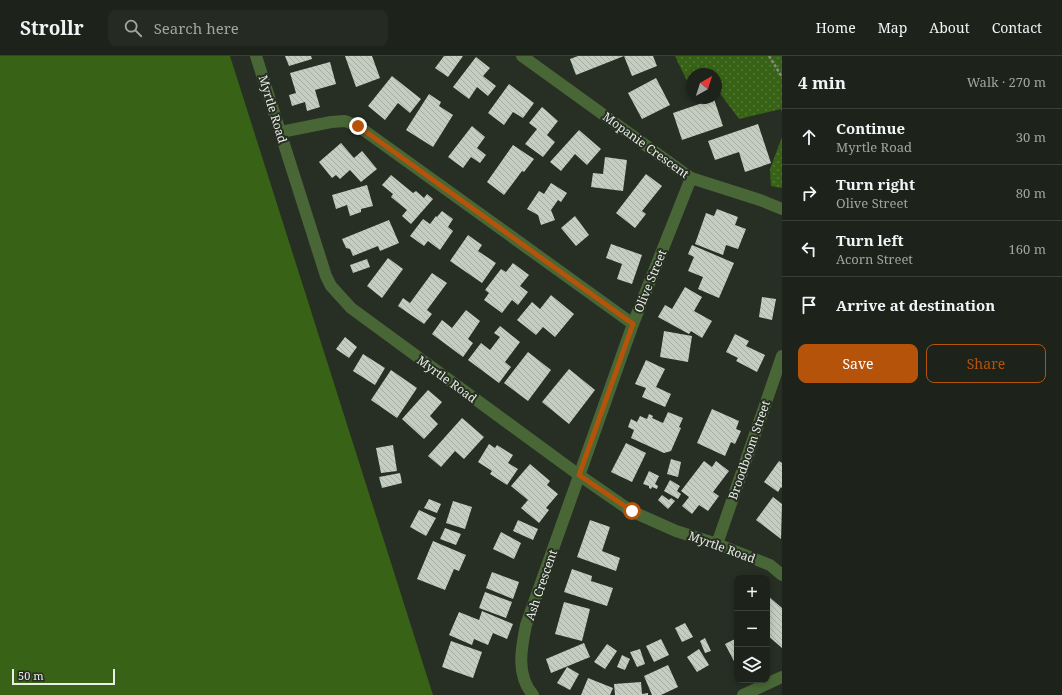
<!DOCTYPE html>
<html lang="en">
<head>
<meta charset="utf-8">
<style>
	:root { --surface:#1d221a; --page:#252a23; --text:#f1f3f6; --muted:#a0a4a2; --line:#3b3f39; --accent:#b45309 }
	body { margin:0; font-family:"Noto Serif",serif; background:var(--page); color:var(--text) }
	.controls { position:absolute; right:12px; bottom:12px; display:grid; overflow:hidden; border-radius:8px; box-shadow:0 2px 6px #0003 }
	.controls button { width:36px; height:36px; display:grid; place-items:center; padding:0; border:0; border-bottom:1px solid var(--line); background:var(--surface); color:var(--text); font:20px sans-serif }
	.compass { position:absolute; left:686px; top:12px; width:36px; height:36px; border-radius:50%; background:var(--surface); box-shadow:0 2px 6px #0003; rotate:39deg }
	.scale { position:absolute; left:12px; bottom:10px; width:103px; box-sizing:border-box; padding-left:4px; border:2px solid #e8ede6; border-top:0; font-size:11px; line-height:14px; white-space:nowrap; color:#e8ede6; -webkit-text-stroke:3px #272e23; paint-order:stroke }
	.stop { position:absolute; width:12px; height:12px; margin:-9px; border:3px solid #b45309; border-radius:50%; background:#fff }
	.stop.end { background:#b45309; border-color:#fff; box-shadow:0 1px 4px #0008 }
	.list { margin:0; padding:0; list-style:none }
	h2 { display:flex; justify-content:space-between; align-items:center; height:52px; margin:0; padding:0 16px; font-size:17px }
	h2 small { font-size:13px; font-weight:400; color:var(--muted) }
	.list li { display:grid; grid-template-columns:26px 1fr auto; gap:12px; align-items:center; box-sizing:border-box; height:56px; padding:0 16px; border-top:1px solid var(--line) }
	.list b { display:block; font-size:15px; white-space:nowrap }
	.list p { margin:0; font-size:13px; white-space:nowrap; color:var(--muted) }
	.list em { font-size:13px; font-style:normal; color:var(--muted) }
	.actions { display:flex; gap:8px; padding:12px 16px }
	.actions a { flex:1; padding:9px 0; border:1px solid var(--accent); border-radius:8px; text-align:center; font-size:14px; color:var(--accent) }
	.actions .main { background:var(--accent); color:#fff }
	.icon { flex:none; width:22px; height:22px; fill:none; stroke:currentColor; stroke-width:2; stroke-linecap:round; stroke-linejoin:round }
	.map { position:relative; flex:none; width:782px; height:639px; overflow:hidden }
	header { display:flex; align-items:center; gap:24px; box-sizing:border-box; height:56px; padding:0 20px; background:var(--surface); border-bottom:1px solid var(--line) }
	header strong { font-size:19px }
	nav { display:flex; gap:22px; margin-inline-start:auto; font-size:14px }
	.search { width:280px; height:36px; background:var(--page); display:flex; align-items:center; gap:10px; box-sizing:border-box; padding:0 14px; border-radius:8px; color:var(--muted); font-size:15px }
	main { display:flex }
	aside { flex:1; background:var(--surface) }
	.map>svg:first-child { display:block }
	.green { fill:#386215 }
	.park { fill:url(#park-dots) }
	.building { fill:url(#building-back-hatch) }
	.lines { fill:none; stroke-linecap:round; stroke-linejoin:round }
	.path { stroke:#848a81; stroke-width:2.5; stroke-dasharray:3 2; stroke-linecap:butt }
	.minor { stroke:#496736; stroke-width:12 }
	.route { stroke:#b45309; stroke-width:5 }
	.labels { text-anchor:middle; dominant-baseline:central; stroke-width:4; stroke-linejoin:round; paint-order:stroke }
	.street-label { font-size:12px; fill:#e8ede6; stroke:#272e23 }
</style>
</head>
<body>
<header>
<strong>Strollr</strong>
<div class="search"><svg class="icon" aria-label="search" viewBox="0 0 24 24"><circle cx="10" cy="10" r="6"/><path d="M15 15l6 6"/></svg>Search here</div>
<nav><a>Home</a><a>Map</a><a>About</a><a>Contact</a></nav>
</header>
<main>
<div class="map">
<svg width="782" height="639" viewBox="0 0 782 639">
	<defs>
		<pattern id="park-dots" width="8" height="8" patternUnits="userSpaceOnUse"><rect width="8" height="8" fill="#386215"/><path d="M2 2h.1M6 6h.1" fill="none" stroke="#557937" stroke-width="1.8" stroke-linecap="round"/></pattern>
		<pattern id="building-back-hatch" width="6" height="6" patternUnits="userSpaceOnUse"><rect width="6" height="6" fill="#c5cdc0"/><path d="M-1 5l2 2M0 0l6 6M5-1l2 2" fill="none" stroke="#a5aca1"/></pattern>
	</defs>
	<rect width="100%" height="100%" fill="#272e23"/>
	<polygon class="green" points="0,0 230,0 433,639 0,639"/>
	<g class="park">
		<polygon points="675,0 782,0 782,56 781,53 739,63 716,32 716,18 692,18 692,26 688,27"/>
		<polygon points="782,81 782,132 771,130 770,113"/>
	</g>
	<g class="building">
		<polygon points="285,0 311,0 312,3 289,10"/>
		<polygon points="345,0 372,0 380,22 356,31"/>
		<polygon points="444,0 463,0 448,21 435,12"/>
		<polygon points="578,0 653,0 657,10 632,20 624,0 576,19 570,3"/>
		<polygon points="476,1 490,12 483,20 496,30 488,40 477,31 469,43 453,31"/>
		<polygon points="330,6 336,28 315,34 320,51 307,55 305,46 292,50 289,39 296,37 290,17"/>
		<polygon points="392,20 421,43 410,57 398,47 385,64 368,50"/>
		<polygon points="656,22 670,49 642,63 628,37"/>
		<polygon points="509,28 534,47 523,62 513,56 504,69 488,57"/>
		<polygon points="429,38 441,46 439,50 453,59 433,91 406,74"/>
		<polygon points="714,43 723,70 682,84 673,57"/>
		<polygon points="542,51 558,65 547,79 555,86 543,101 525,88 537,73 529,67"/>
		<polygon points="758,68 771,107 745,116 739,96 715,104 708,85"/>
		<polygon points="472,70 485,81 477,92 486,99 480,107 471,101 463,112 448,101"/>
		<polygon points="579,74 601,93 587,109 575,98 561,115 550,106"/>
		<polygon points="341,87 354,102 362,95 377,113 361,126 350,114 340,123 336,119 332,122 319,106"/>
		<polygon points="513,89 534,103 524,116 522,115 504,139 487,126"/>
		<polygon points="605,101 627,104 623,135 591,131 593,117 603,118"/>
		<polygon points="646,118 662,130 642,155 646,158 635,172 616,157"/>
		<polygon points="391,119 413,137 416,135 424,142 427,138 433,143 411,168 402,160 407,154 391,141 393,138 382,129"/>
		<polygon points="551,127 567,137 561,146 558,144 551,154 555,164 541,169 538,159 527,153 539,135 544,138"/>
		<polygon points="367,129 373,150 361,153 361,156 350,160 347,149 336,153 332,139"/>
		<polygon points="717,153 738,161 735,169 746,173 738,193 726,189 723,199 695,188 706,157 714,160"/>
		<polygon points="442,155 453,163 448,171 453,175 440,194 428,185 424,190 410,180 423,163 430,168 436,160 437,161"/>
		<polygon points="575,160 589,179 576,190 561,172"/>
		<polygon points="389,164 399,187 380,195 378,190 353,200 350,193 346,192 342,183"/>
		<polygon points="468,179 482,189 478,195 496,207 482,227 450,205"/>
		<polygon points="611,188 642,199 632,228 617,223 622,208 606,202"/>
		<polygon points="692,189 734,207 719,242 698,233 703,221 688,215 694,201 688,198"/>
		<polygon points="388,202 403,213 382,242 367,230"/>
		<polygon points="367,203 370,211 353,217 350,209"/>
		<polygon points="513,207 529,219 520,230 528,236 518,249 512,244 502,257 484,244 489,237 485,234 501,213 506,216"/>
		<polygon points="432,217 447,227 427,254 432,258 424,268 398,250 403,242 410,247"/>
		<polygon points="685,231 702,241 694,255 712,265 702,282 691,275 689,278 658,261 665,249 672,253"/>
		<polygon points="551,239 574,258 555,281 543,271 536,279 517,264 532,246 540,253"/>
		<polygon points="762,241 776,243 772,264 759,261"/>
		<polygon points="466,254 480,265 468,283 473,287 463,301 432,278 442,264 452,272"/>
		<polygon points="500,270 520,286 505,306 511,311 499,327 468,304 481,287 490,294 500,281 494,277"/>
		<polygon points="664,275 692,280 688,306 660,301"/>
		<polygon points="735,278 749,285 746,290 765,299 757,316 736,305 738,302 726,296"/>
		<polygon points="345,281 357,291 349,302 336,293"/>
		<polygon points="528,296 551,314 528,345 504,327"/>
		<polygon points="363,298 385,312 375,329 353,315"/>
		<polygon points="646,304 665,313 656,331 671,338 665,351 642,341 646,332 635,328"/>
		<polygon points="569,313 595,334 569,368 542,346"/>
		<polygon points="391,314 417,332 397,362 371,344"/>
		<polygon points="428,334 442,346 430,360 438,368 424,383 402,363"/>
		<polygon points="712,353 739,365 736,373 741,375 735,388 731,386 725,400 697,387"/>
		<polygon points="668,356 683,362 679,371 681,372 671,395 664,397 631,382 634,374 628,371 631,363 637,366 640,360 647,363 649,358 653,360 652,362 663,367"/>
		<polygon points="462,362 484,381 464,403 455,395 441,411 428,400"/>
		<polygon points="626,387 646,397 632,426 611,416"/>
		<polygon points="489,388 495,392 497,389 513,399 508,407 518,413 507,429 490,418 492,415 478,406"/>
		<polygon points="393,389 397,415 381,417 376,392"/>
		<polygon points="671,403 681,406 678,421 667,418"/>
		<polygon points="704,405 712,411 716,405 729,415 713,436 719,440 708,455 699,449 692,458 682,450 689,441 681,435"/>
		<polygon points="779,405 782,407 782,432 781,431 778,436 764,426"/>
		<polygon points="530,408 550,425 547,429 558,438 546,452 549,454 539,467 521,452 528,444 511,430"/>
		<polygon points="649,415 659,420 655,428 658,430 657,433 652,431 651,433 649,432 649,430 643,428"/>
		<polygon points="400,417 402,427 382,432 379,421"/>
		<polygon points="670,424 680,430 677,435 681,438 678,443 664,435"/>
		<polygon points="662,439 669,444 671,442 675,445 668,453 658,444"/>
		<polygon points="773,441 782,448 781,483 756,464"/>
		<polygon points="429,443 441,448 437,457 424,452"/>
		<polygon points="453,445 472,451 465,473 446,467"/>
		<polygon points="419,454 436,462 426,480 410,471"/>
		<polygon points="518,464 538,473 533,484 513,475"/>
		<polygon points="590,464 610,471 602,495 620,502 616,515 577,501"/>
		<polygon points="445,472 461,478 456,489 440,483"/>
		<polygon points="501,476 521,487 514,503 493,493"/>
		<polygon points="433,485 466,499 459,515 454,513 445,534 417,523"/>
		<polygon points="572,513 592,520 591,525 613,532 607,550 564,536"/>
		<polygon points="492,516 519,526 513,543 486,532"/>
		<polygon points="485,536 512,546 506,562 479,552"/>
		<polygon points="767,539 782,552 782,592 767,579"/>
		<polygon points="564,546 590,553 582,585 555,578"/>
		<polygon points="482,555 513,568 507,583 493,577 488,589 474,583 472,589 449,579 459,556 479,564"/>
		<polygon points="685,567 693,581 682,586 675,572"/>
		<polygon points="705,582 711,595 705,597 700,585"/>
		<polygon points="737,582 737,611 725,588"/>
		<polygon points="661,583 669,599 654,606 646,590"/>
		<polygon points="451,585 482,596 473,622 442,611"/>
		<polygon points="584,587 590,601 551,617 546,603"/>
		<polygon points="607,588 617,595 605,613 594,606"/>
		<polygon points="640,593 645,608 637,611 630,596"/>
		<polygon points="699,593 709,609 697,616 687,601"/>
		<polygon points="622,599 630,603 625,614 617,611"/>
		<polygon points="668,609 678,631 661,639 652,639 644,620"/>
		<polygon points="567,611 579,618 570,634 557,627"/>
		<polygon points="588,622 613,632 610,639 581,639"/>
		<polygon points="641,626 642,638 648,637 648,639 615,639 614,628"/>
	</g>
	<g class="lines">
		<polyline class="path" points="769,0 782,21"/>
		<g class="minor">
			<polyline points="256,0 326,220 331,230 351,252 579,419 631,455 676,475 717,488 770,509 782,519"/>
			<polyline points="522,0 691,122 760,144 782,153"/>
			<polyline points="281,76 331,66 345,65 358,70 633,268"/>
			<polyline points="717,488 782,300"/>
			<path d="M533,639C516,619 521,593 526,569L633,268L691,122"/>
			<polyline points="743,639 782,621"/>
		</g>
	</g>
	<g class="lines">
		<polyline class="route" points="358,70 633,268 579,419 632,455"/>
	</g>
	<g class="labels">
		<g class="street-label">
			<text transform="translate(273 53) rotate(73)">Myrtle Road</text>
			<text transform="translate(646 89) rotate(36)">Mopanie Crescent</text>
			<text transform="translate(650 225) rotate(-68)">Olive Street</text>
			<text transform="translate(447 323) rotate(36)">Myrtle Road</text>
			<text transform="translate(749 394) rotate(-71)">Broodboom Street</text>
			<text transform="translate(722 491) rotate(20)">Myrtle Road</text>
			<text transform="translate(541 529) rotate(-71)">Ash Crescent</text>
		</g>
	</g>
</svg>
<div class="controls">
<button>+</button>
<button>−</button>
<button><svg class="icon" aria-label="layers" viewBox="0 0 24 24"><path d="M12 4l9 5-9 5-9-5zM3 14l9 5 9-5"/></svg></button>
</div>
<svg class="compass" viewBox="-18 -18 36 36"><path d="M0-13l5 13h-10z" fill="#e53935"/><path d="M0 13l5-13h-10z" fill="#a0a4a2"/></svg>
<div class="scale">50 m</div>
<div class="stop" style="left:632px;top:455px"></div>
<div class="stop end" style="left:358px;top:70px"></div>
</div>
<aside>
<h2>4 min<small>Walk · 270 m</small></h2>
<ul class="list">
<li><svg class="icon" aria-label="ahead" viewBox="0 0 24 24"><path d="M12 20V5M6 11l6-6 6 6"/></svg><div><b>Continue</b><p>Myrtle Road</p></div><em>30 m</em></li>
<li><svg class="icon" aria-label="right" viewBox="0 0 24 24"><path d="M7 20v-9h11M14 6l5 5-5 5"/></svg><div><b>Turn right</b><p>Olive Street</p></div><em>80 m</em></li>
<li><svg class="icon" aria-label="left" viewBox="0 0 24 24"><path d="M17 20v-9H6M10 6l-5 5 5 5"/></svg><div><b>Turn left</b><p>Acorn Street</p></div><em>160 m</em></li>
<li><svg class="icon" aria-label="arrive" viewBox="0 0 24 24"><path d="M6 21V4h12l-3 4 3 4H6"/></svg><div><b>Arrive at destination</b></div></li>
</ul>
<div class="actions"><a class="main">Save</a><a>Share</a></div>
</aside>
</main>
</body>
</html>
